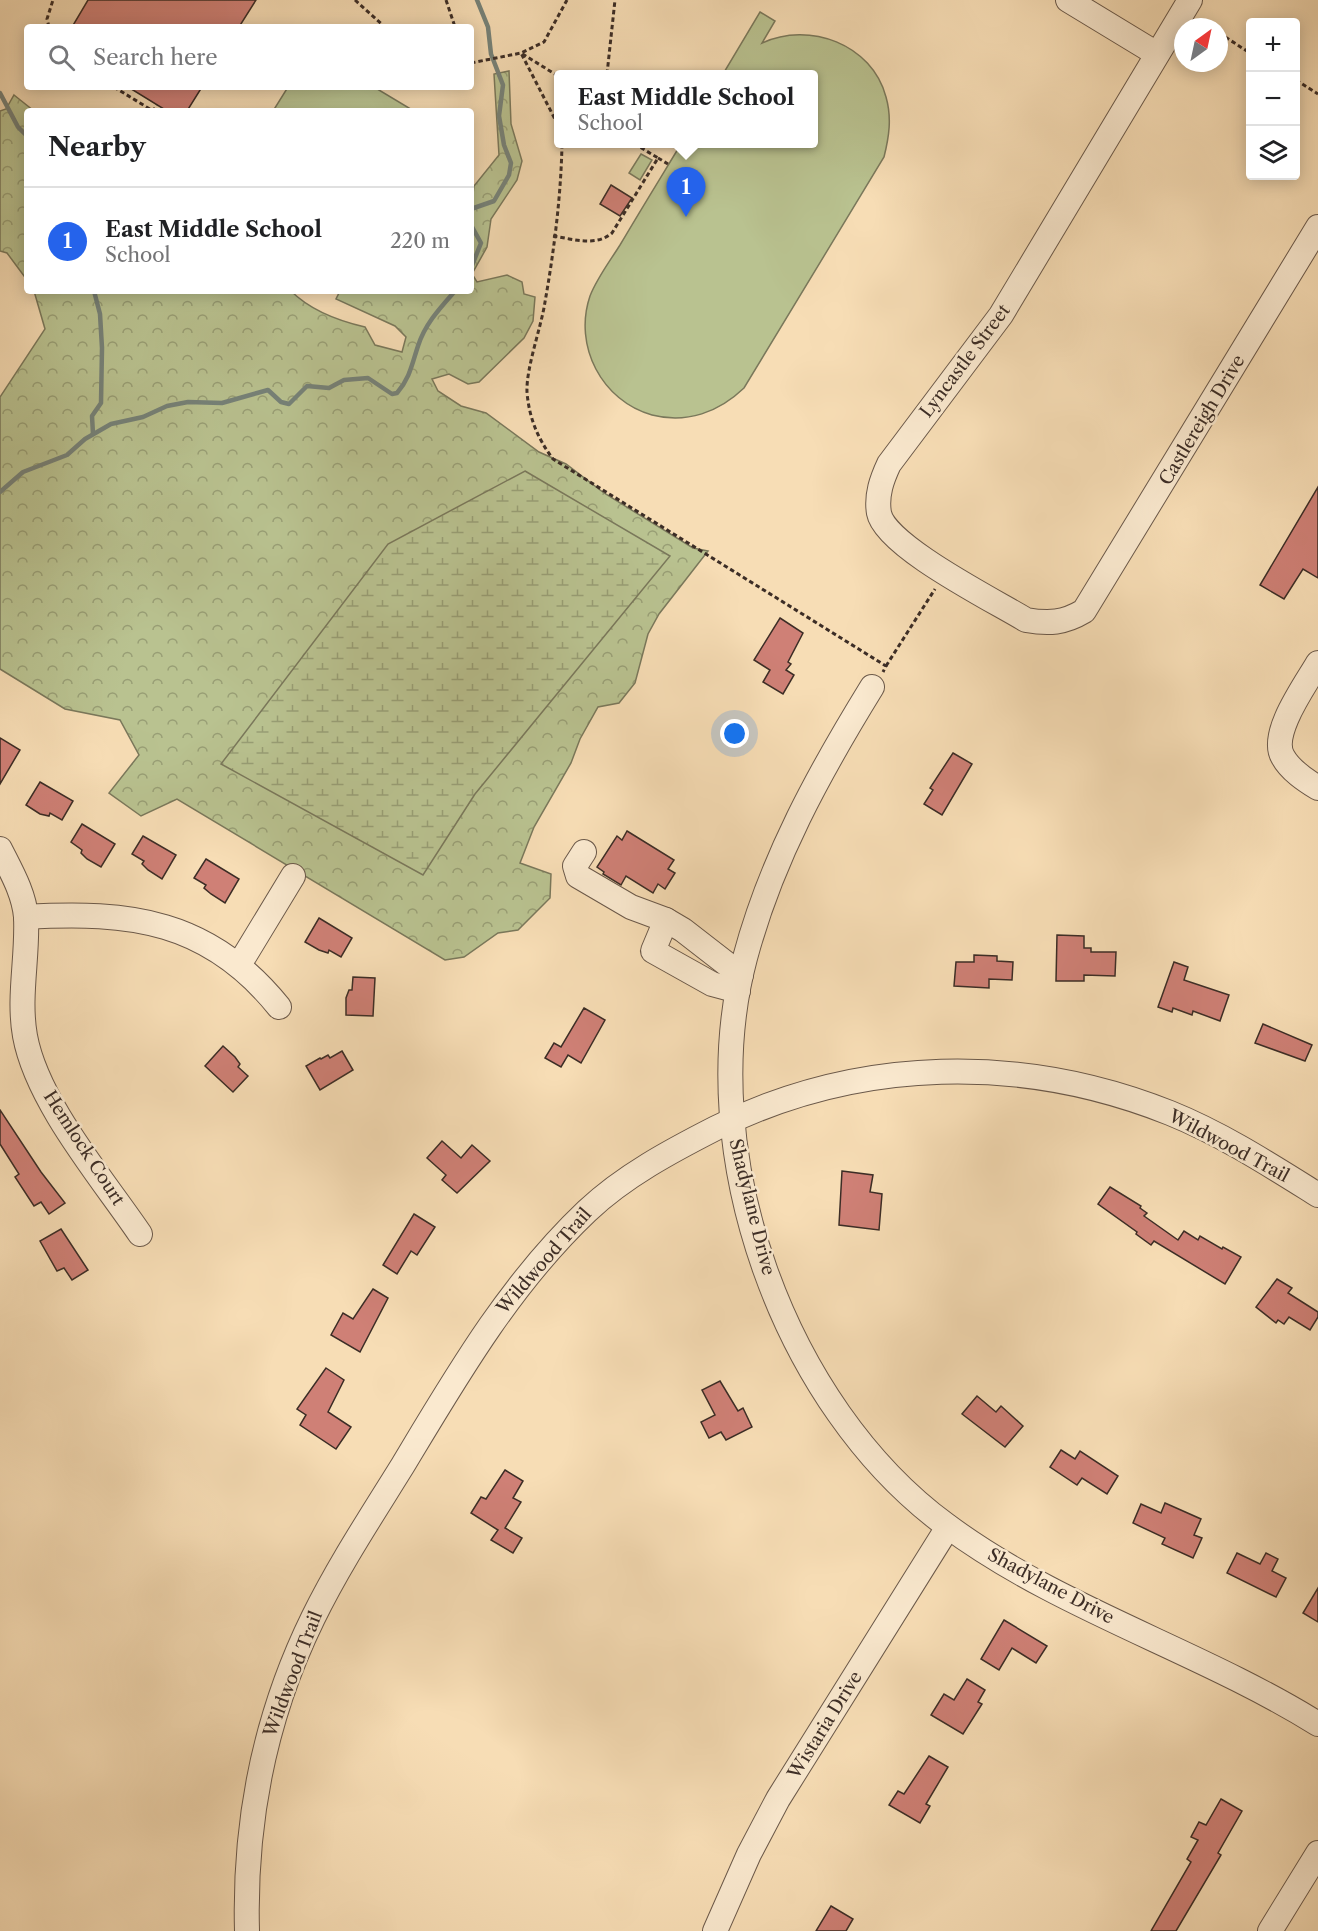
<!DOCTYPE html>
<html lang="en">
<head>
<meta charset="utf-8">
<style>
	:root { --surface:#fff; --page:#f2f2f2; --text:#202124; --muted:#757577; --line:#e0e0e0; --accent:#2563eb }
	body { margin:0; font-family:"Libre Caslon Text",serif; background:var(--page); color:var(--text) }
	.controls { position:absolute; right:18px; top:18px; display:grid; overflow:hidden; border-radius:6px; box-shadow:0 3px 15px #0003 }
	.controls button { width:54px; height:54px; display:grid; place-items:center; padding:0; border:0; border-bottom:2px solid var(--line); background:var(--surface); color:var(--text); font:30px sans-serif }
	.compass { position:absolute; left:1174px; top:18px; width:54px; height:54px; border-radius:50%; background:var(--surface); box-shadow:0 3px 15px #0003; rotate:33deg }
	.you { position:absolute; left:735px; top:734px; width:21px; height:21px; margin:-15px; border:4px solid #fff; border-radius:50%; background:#1a73e8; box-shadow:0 0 0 9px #1a73e833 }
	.badge { display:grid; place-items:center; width:39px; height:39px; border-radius:50%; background:var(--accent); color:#fff; font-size:20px; font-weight:700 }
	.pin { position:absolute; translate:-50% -50px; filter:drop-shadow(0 2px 3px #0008) }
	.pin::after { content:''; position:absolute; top:32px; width:21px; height:18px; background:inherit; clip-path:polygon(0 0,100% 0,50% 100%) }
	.popup { position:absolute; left:554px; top:70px; width:264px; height:78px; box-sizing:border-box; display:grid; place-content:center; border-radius:6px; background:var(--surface); filter:drop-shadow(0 2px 4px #0005); font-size:20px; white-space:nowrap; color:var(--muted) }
	.popup b { font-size:22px; color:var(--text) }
	.popup::after { content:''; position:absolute; left:50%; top:100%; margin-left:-12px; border:12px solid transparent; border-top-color:var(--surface) }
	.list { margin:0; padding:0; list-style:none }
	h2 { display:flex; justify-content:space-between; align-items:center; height:78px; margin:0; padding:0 24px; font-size:26px }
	h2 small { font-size:20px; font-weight:400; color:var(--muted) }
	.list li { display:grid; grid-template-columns:39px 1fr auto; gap:18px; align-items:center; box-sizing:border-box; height:108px; padding:0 24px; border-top:2px solid var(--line) }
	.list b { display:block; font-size:22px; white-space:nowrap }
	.list p { margin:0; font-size:20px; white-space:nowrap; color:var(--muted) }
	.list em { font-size:20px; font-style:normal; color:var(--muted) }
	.icon { flex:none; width:33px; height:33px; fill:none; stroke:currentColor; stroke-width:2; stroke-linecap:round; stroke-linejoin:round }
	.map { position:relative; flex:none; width:1318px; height:1931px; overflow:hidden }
	.search { position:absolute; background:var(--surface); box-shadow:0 3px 15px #0003; left:24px; top:24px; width:450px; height:66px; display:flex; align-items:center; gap:15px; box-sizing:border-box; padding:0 21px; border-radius:6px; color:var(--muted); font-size:22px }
	.panel { position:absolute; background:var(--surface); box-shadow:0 3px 15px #0003; left:24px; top:108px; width:450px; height:186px; border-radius:6px }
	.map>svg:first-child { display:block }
	.forest { fill:url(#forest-crowns); stroke:#7a785b; stroke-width:1.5 }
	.wetland { fill:url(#wetland-marsh); stroke:#7a785b; stroke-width:1.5 }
	.pitch { fill:#b9c290; stroke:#7a785b; stroke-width:1.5 }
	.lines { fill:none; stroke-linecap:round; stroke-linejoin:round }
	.stream { stroke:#768279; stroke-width:4.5 }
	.building { fill:#cf8076; stroke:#3c2d26; stroke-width:1.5 }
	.minor-casing { stroke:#6b594a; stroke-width:26 }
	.path { stroke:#3c2d26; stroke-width:3; stroke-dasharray:4.5 3; stroke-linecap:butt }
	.minor { stroke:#fae9cf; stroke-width:24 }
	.labels { text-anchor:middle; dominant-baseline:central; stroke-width:5; stroke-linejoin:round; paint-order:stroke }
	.street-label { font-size:18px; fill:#3c2d26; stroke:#fae9cf }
</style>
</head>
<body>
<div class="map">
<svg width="1318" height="1931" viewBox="0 0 1318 1931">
	<defs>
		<pattern id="forest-crowns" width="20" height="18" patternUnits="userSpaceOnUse" patternTransform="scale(1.5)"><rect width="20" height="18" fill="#b9c290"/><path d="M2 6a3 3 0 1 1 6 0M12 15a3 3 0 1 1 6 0" fill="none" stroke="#989e75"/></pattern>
		<pattern id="wetland-marsh" width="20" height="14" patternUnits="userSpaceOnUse" patternTransform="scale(1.5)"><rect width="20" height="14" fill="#b9c290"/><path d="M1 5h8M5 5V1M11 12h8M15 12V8" fill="none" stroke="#989e75"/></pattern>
	</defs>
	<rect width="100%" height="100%" fill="#f7ddb5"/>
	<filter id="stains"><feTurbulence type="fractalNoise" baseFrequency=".00333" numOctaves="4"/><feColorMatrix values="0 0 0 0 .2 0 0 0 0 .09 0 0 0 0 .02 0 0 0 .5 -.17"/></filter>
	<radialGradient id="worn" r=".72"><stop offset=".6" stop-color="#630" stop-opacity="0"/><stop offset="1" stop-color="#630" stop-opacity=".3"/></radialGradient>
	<g class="forest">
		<path d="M509,71L511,124L522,161L517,180L491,219L487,247L472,274L477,282L507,275L522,282L524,294L535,297L533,321L524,338L479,382L468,384L449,374L432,379L438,391L461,406L486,413L539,452L566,464L604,493L693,548L708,551L659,614L648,634L635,683L619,703L598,707L580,739L571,763L534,827L520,863L551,874L550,898L518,930L498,933L464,957L445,960L177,799L141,816L109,793L139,755L120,720L65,709L0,669V397L45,329L34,291H291C310,310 339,321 365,327L375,345L402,352L406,337L395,326L336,299L340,291H471V210L474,186L499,155L494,74Z"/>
		<polygon points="14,95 34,111 27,111 27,280 7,253 0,251 0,111 6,109"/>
	</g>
	<polygon class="wetland" points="525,471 670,556 475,794 423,875 221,764 388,544"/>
	<g class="pitch">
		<path d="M760,12L775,21L762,43C809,21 872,44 886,97C892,118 889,137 884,157L744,388C719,412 687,424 652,415C602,401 573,346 590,296C597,278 610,261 620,245C640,211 661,177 681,144H813V74H723Z"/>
		<polygon points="288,87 374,87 414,111 273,111"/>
		<polygon points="641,154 652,160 640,180 629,173"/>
	</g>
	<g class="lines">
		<g class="stream">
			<polyline points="0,93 18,127 27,136"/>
			<polyline points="471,209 494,201 509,175 511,163 504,145 499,116 503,85 491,54 488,27 477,0"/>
			<polyline points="471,225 481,243 471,268"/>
			<polyline points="93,434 92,416 101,403 102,348 100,314 94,291"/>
			<path d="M0,492L23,472L67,455L85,439L111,424L143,417L167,406L188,402L222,403L268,390L281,402L289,404L307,386L329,388L344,380L368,378L392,394L397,393C410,378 412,364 418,346C425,324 440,308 455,291"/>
		</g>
	</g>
	<g class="building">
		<polygon points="88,0 256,0 239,27 72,27"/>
		<polygon points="128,87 202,87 187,111 167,111"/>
		<polygon points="611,185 632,198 620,216 600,204"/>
		<polygon points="1318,487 1318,578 1303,569 1284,599 1260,585"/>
		<polygon points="780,618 803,633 788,662 791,664 786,670 794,675 783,694 763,682 770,670 754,660"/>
		<polygon points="0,738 20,750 0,784"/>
		<polygon points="953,753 972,764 942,815 924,804 933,790 930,788"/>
		<polygon points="40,782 73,801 62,820 50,813 49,816 40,814 26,805"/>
		<polygon points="82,824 115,844 101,867 87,859 81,853 82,850 71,842"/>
		<polygon points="627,831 674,860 668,869 675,873 665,889 658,884 653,893 626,876 621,885 603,874 604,872 597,867 617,836 622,840"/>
		<polygon points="143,836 176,855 162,879 148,870 142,864 144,861 132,854"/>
		<polygon points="206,859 239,879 225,903 211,894 204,888 206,885 194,878"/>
		<polygon points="319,918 352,938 341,957 329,950 328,953 319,950 305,942"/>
		<polygon points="1057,935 1084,936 1084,948 1091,948 1091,952 1116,952 1115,976 1084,975 1084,981 1056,981"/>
		<polygon points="974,955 997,956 997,961 1013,962 1012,980 989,979 989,988 954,986 956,962 974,962"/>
		<polygon points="1174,962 1188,967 1184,980 1229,995 1220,1021 1193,1011 1192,1015 1173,1008 1172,1012 1158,1007"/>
		<polygon points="353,977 375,978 373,1016 346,1015 346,998 349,990 352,990"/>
		<polygon points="584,1008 605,1020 581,1063 568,1055 561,1067 545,1058 554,1043 561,1047"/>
		<polygon points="1263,1024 1312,1045 1305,1061 1255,1043"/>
		<polygon points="223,1046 235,1057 240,1064 238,1067 248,1076 233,1092 205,1066"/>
		<polygon points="342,1051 353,1070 320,1090 306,1066 320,1058 321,1059 328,1055 330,1058"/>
		<polygon points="0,1110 41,1172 65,1203 49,1214 41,1202 34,1206 15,1177 19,1174 0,1144"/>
		<polygon points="442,1141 461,1158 472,1145 490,1161 457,1193 442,1180 446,1175 427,1158"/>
		<polygon points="842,1171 873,1175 870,1192 882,1194 879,1230 839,1225"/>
		<polygon points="1110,1187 1141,1206 1140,1208 1147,1213 1144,1216 1178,1240 1184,1231 1198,1240 1200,1236 1222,1249 1223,1247 1241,1257 1225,1284 1154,1241 1151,1245 1136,1234 1137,1232 1098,1204"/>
		<polygon points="414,1214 435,1227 417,1255 411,1251 397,1274 383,1265"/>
		<polygon points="61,1229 88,1270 72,1280 64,1268 57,1271 40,1241"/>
		<polygon points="1277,1279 1292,1288 1288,1293 1318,1312 1318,1317 1310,1330 1289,1317 1284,1324 1278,1320 1276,1323 1256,1307"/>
		<polygon points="373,1289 388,1298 360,1352 331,1335 343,1313 353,1319"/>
		<polygon points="326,1368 344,1380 328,1412 351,1427 336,1449 300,1425 306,1415 297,1409"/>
		<polygon points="720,1381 738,1411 743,1408 752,1427 726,1440 721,1432 709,1438 701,1422 715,1415 702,1390"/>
		<polygon points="977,1396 996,1412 1001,1406 1023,1426 1005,1447 962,1414"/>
		<polygon points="1061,1450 1075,1459 1080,1451 1118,1476 1107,1494 1082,1478 1077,1485 1050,1467"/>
		<polygon points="505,1470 523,1481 513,1498 521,1502 505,1528 522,1538 513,1553 491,1540 498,1530 471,1513 481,1497 486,1499"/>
		<polygon points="1165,1503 1201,1519 1194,1535 1202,1538 1193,1558 1162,1544 1165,1538 1133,1523 1141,1504 1161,1513"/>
		<polygon points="1237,1553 1260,1564 1266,1553 1278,1559 1272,1571 1286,1578 1276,1597 1227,1573"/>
		<polygon points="1318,1588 1318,1622 1303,1613"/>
		<polygon points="1004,1620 1047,1646 1036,1663 1012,1648 999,1670 981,1659"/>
		<polygon points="967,1679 985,1690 978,1702 982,1704 963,1734 931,1715 944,1694 954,1700"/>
		<polygon points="929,1756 948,1767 926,1804 930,1806 920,1823 889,1805 898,1791 904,1794"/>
		<polygon points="1221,1799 1242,1811 1218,1853 1221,1855 1176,1931 1151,1931 1191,1862 1187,1859 1198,1840 1191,1837 1199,1822 1206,1825"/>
		<polygon points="831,1906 853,1919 846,1931 816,1931"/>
	</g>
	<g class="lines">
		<defs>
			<g id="minor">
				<polyline points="1068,0 1157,54"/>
				<path d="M1190,0L1001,315L889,464C882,479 876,495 879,513C885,546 995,601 1026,620C1049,624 1064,623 1084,611L1318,227"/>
				<path d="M1318,663C1306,684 1269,734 1283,757C1290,770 1305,780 1318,788"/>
				<path d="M872,687C819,773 771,860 745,958C693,1153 784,1406 946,1525C1059,1609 1199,1650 1318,1724"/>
				<path d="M0,849C11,871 24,893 26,917C28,957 18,997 25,1036C37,1102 102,1178 140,1234"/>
				<polyline points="584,852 575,866 578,876 631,907 666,920 683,930 741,975"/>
				<path d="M26,917C130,911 209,920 279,1007"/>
				<polyline points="666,920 653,951 712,984 738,991"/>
				<polyline points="239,965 293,876"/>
				<path d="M247,1931C244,1822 265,1716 313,1618C339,1565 372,1515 403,1465C457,1375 510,1284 587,1211C624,1176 671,1151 716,1128C859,1057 1022,1054 1170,1113C1222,1134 1270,1165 1318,1195"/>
				<polyline points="715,1931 749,1854 778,1799 948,1527"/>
				<polyline points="1270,1931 1318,1853"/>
			</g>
		</defs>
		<use href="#minor" class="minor-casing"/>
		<g class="path">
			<polyline points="355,0 385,27"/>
			<polyline points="446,0 455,27"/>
			<polyline points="1200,21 1209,27"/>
			<polyline points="49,27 47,19 53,0"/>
			<polyline points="1219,33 1250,53"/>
			<polyline points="471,63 521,53 544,42 567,0"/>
			<polyline points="607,74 615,0"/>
			<polyline points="558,76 521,53 558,125"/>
			<polyline points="1296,80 1318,94"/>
			<polyline points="114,87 153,111 157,105"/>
			<path d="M562,144C561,196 554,251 545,302C541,328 526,368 527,392C529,418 538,439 553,459L886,666L883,672"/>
			<polyline points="658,158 668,164"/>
			<path d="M553,236C573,239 596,247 612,233L658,158L635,144"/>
			<polyline points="886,666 935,589"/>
		</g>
		<use href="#minor" class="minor"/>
	</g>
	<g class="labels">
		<g class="street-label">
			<text transform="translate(965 361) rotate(-53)">Lyncastle Street</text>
			<text transform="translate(1202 420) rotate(-59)">Castlereigh Drive</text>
			<text transform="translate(1229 1146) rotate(28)">Wildwood Trail</text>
			<text transform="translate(84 1148) rotate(57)">Hemlock Court</text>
			<text transform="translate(752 1207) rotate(76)">Shadylane Drive</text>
			<text transform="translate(544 1261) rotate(-49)">Wildwood Trail</text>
			<text transform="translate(1051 1586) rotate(28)">Shadylane Drive</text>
			<text transform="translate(293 1674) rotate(-69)">Wildwood Trail</text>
			<text transform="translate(825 1725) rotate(-58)">Wistaria Drive</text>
		</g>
	</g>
	<rect width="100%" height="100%" filter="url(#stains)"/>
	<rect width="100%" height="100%" fill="url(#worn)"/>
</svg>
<div class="controls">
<button>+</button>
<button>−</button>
<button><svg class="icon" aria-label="layers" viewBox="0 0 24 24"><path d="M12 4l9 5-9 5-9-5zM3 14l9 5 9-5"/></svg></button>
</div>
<svg class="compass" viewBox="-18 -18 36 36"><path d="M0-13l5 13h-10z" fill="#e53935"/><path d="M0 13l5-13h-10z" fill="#757577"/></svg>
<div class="you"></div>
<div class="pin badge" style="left:686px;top:217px">1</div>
<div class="popup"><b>East Middle School</b>School</div>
<div class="search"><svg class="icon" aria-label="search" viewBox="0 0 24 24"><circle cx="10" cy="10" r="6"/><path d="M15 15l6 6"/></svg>Search here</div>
<section class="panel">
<h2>Nearby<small></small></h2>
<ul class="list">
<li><span class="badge">1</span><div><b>East Middle School</b><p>School</p></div><em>220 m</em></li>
</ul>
</section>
</div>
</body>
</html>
